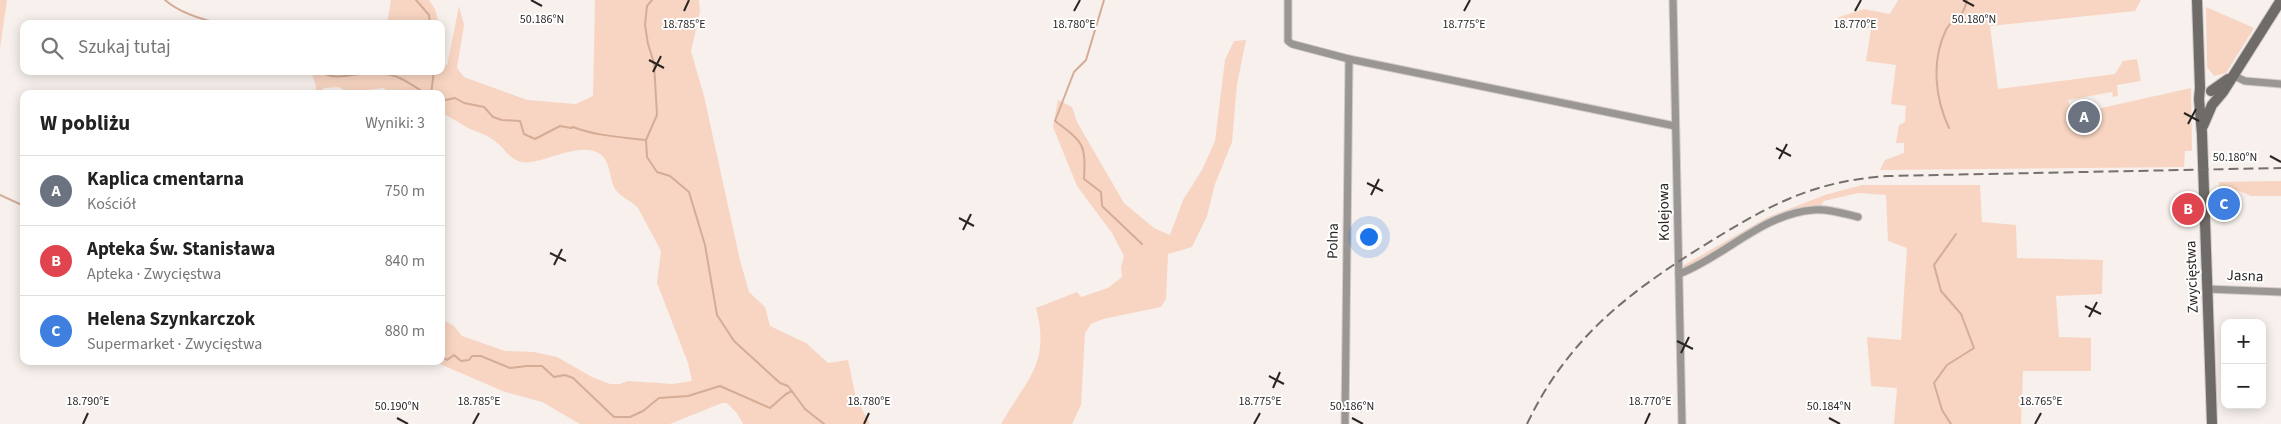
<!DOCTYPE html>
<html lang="pl">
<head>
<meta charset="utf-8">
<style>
	:root { --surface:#fff; --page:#f2f2f2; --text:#222; --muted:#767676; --line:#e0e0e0; --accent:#347d80 }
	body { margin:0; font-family:"Source Sans 3",sans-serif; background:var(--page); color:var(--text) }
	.controls { position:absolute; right:15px; bottom:15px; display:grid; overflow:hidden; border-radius:10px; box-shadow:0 2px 12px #0003 }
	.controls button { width:45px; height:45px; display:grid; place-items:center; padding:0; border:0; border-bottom:1px solid var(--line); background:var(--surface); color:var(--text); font:25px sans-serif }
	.you { position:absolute; left:1368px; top:236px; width:18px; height:18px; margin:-12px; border:4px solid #fff; border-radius:50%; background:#1a73e8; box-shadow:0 0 0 8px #1a73e833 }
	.badge { display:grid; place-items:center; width:32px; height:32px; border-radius:50%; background:var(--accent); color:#fff; font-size:16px; font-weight:700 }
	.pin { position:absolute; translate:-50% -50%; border:2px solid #fff; box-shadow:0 1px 5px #0006 }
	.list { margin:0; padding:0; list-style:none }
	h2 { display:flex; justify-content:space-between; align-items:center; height:65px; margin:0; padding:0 20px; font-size:21px }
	h2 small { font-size:16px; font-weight:400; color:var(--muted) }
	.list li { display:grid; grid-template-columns:32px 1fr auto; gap:15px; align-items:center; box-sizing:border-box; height:70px; padding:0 20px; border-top:1px solid var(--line) }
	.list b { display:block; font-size:19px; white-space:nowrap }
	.list p { margin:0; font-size:16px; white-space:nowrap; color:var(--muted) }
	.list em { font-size:16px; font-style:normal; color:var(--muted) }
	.icon { flex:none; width:28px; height:28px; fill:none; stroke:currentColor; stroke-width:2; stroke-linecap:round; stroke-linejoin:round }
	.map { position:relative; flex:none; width:2281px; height:424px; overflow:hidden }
	.search { position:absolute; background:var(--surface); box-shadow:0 2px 12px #0003; left:20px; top:20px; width:425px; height:55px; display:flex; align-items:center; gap:12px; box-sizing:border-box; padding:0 18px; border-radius:10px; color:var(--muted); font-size:19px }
	.panel { position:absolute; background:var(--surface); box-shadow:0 2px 12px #0003; left:20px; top:90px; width:425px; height:275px; border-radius:10px }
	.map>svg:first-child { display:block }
	.green { fill:#f8d5c2 }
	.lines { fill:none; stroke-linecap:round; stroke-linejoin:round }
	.stream { stroke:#d5ac96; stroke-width:2 }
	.street-casing { stroke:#d2cbc8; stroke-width:9 }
	.secondary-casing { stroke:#d2cbc8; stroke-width:12 }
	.street { stroke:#999694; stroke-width:7 }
	.secondary { stroke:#6f6b69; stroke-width:10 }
	.rail { stroke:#74706d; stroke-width:2; stroke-dasharray:10 5; stroke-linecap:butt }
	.ticks { fill:none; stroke:#282523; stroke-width:2 }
	.labels { text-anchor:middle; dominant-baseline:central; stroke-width:4; stroke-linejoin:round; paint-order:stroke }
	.street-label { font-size:15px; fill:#282523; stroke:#fff }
	.ticks-label { font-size:12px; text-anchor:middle; fill:#282523; stroke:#fff; stroke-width:4; stroke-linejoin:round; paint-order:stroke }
</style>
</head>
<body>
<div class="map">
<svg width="2281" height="424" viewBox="0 0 2281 424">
	<rect width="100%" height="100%" fill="#f7f0ec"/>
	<g class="green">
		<polygon points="0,0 7,0 0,48"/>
		<polygon points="391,0 429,0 435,9 439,24 387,24"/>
		<path d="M595,0H699L700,12L691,51L704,96L740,260L749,292L765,307L770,326L806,343L828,363L848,360L856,398L870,424H743L737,413L727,403H722L670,424H580L542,402L505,392L433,361H441V319L454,326L462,336L505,351L534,352L557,357L592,377L610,384H620L628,381L673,384L692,381L688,363L657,283L661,251L638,208C631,200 621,198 615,189C609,178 611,162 600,154C578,139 536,169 518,161C508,157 504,148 495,141C488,135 477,132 468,128C459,123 451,117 441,113V94H392L383,88L361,91L344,90L339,87L324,88L319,94H315L316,86L311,71H441V60L447,66L459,6L464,25L457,68L464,77L527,100L576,104L593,96Z"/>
		<polygon points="1898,0 2141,0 2135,11 1990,26 1998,89 2115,74 2123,61 2137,59 2141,81 2117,85 2118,96 2113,97 2112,92 2068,100 2071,112 2086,108 2088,111 2191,88 2192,151 2185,151 2184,167 1880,170 1885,160 1904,153 1904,143 1896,143 1899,125 1905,122 1906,106 1891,104 1896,65 1866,61 1871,29 1833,19 1864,9 1890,14"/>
		<polygon points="2206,7 2254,28 2226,73 2214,76 2207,67"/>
		<path d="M1246,40L1237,84L1232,142L1215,184L1207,216L1192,247L1168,254L1166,299L1161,307L1103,319L1091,324L1085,333L1081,405L1072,424H1001C1026,380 1051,364 1036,308L1077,292L1081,297L1108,288L1122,277L1121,267L1124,256L1112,233L1077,186L1053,127L1058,100L1072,107L1077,122L1124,203L1154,228L1170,235L1183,200L1202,170L1215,141L1225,60L1234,41Z"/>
		<polygon points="2281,181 2281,196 2251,196 2237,190 2219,190 2219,182"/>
		<polygon points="1862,185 1980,185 1982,222 2016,225 2017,258 2103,260 2102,294 2056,296 2059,337 2091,338 2091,371 2023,371 2021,424 1894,424 1897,388 1871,386 1867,337 1901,340 1907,248 1888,241 1886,195 1858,193 1824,201 1820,207 1770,223 1679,274 1679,268 1768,217 1825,195"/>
	</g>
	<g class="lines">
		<g class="stream">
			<path d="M165,0C181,14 203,20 223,24"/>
			<polyline points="416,0 429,15 430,24"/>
			<polyline points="652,0 647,6 645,25 648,44 654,63 657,115 646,140 647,157 657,172 670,176 689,192 705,245 717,315 734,341 780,383 788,386 805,409 824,424"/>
			<path d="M1104,0L1086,60L1074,72L1055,121C1083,142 1086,143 1084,179L1101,192L1102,206L1142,244"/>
			<path d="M320,71C334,83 360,71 377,73C399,74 409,83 426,94"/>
			<polyline points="431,94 434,71"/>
			<path d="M441,101L455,98L464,103L484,107L493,117L502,120L520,121L524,134L535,139L560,126L571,128L573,127C596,136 621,137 646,140"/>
			<path d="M1949,128C1935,98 1931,61 1946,30C1953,16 1962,22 1967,0"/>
			<polyline points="0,195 24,206"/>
			<polyline points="441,356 447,360 454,355 461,361 469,360 472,356 481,356 510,368 527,366 542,366 554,377 565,375 573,378 614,417 630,417 643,411 659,398 688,396 720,386 770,408 786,394 792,391"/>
			<polyline points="1951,424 1942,410 1934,383 1947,365 1974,348 1961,314 1941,291 1934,265 1956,234"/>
		</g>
		<defs>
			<g id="street">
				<polyline points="1288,0 1288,41 1292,44 1349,59 1345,424"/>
				<polyline points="1673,0 1682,424"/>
				<polyline points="1349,59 1675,126"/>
				<polyline points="2232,75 2245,81 2281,84"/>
				<path d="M1679,274C1724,257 1762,214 1813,210C1827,208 1845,214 1858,217"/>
				<polyline points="2207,289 2281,292"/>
			</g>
			<g id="secondary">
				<polyline points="2197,0 2200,88 2199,99 2202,134 2212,424"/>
				<polyline points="2211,91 2228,79"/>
				<polyline points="2203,126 2212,105 2223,92 2281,0"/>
			</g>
		</defs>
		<use href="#street" class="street-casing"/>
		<use href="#secondary" class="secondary-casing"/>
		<use href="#street" class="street"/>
		<use href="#secondary" class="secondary"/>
		<path class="rail" d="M1527,424C1567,340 1626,294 1703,246C1766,207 1811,181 1888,176L2281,168"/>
	</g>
	<path class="ticks" d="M531,0L542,6M1963,0L1974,6M684,11L689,0M1074,11L1080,0M1464,11L1470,0M1855,11L1861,0M649,60L664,68M653,72L661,56M2184,113L2199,121M2188,124L2196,109M1776,148L1791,156M2270,156L2281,162M1779,159L1787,144M1367,183L1383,191M1371,195L1379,179M959,218L974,226M963,230L971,214M550,253L566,261M554,265L562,249M2085,306L2101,314M2089,317L2097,302M1677,341L1693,349M1681,353L1689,337M1269,376L1284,384M1273,388L1280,372M397,418L408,424M1352,418L1363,424M1829,418L1840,424M83,424L88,413M473,424L479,413M864,424L869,413M1254,424L1260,413M1645,424L1650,413M2035,424L2041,413"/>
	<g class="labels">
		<g class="street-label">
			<text transform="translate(1664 212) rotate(-91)">Kolejowa</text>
			<text transform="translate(1333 241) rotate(-89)">Polna</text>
			<text transform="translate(2245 276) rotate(2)">Jasna</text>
			<text transform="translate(2192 277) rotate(-92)">Zwycięstwa</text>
		</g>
	</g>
	<g class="ticks-label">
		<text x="1974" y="23">50.180°N</text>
		<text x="542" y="23">50.186°N</text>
		<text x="684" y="28">18.785°E</text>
		<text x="1074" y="28">18.780°E</text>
		<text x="1464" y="28">18.775°E</text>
		<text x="1855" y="28">18.770°E</text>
		<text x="2235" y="161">50.180°N</text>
		<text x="88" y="405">18.790°E</text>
		<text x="479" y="405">18.785°E</text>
		<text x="869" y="405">18.780°E</text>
		<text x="1260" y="405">18.775°E</text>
		<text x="1650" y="405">18.770°E</text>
		<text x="2041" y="405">18.765°E</text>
		<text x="397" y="410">50.190°N</text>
		<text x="1352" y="410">50.186°N</text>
		<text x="1829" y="410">50.184°N</text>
	</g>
</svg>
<div class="controls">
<button>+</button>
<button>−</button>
</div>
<div class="you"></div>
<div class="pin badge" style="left:2084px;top:117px;background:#6b7280">A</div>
<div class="pin badge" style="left:2188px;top:209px;background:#e0444e">B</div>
<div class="pin badge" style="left:2224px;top:204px;background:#3f7fe0">C</div>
<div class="search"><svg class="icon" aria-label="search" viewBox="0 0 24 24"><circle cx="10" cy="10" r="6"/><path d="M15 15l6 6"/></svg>Szukaj tutaj</div>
<section class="panel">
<h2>W pobliżu<small>Wyniki: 3</small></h2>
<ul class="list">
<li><span class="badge" style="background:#6b7280">A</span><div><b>Kaplica cmentarna</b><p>Kościół</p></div><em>750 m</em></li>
<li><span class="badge" style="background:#e0444e">B</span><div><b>Apteka Św. Stanisława</b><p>Apteka · Zwycięstwa</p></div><em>840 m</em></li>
<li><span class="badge" style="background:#3f7fe0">C</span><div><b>Helena Szynkarczok</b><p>Supermarket · Zwycięstwa</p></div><em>880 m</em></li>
</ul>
</section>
</div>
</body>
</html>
